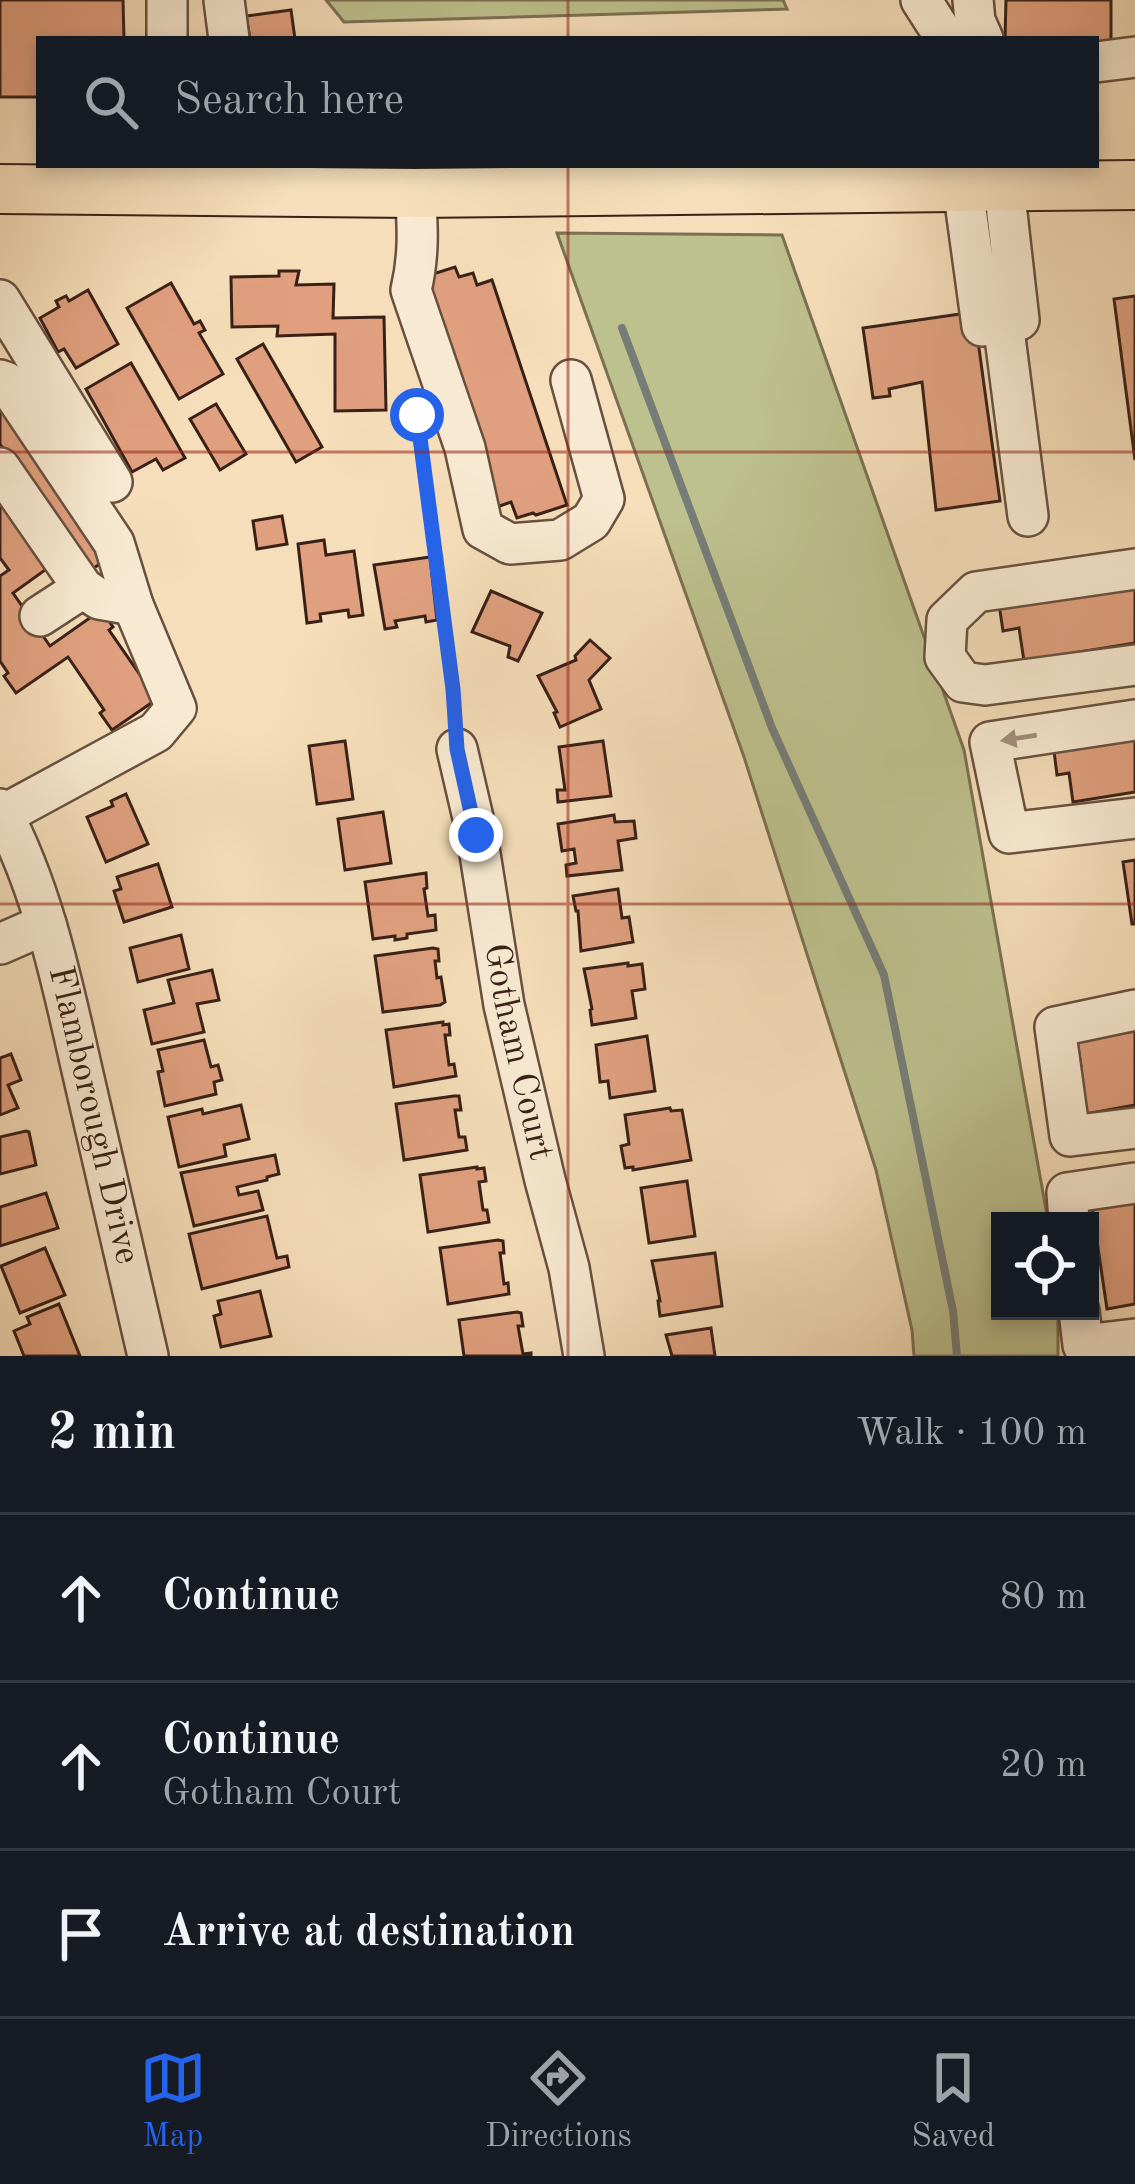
<!DOCTYPE html>
<html lang="en">
<head>
<meta charset="utf-8">
<style>
	:root { --surface:#171b24; --page:#242831; --text:#f1f3f6; --muted:#9ea1a6; --line:#363941; --accent:#2563eb }
	body { margin:0; font-family:"Old Standard TT",serif; background:var(--page); color:var(--text) }
	.controls { position:absolute; right:36px; bottom:36px; display:grid; overflow:hidden; border-radius:0px; box-shadow:0 6px 18px #0003 }
	.controls button { width:108px; height:108px; display:grid; place-items:center; padding:0; border:0; border-bottom:3px solid var(--line); background:var(--surface); color:var(--text); font:60px sans-serif }
	.stop { position:absolute; width:36px; height:36px; margin:-27px; border:9px solid #2563eb; border-radius:50%; background:#fff }
	.stop.end { background:#2563eb; border-color:#fff; box-shadow:0 3px 12px #0008 }
	.list { margin:0; padding:0; list-style:none }
	h2 { display:flex; justify-content:space-between; align-items:center; height:156px; margin:0; padding:0 48px; font-size:51px }
	h2 small { font-size:39px; font-weight:400; color:var(--muted) }
	.list li { display:grid; grid-template-columns:78px 1fr auto; gap:36px; align-items:center; box-sizing:border-box; height:168px; padding:0 48px; border-top:3px solid var(--line) }
	.list b { display:block; font-size:45px; white-space:nowrap }
	.list p { margin:0; font-size:39px; white-space:nowrap; color:var(--muted) }
	.list em { font-size:39px; font-style:normal; color:var(--muted) }
	.icon { flex:none; width:66px; height:66px; fill:none; stroke:currentColor; stroke-width:2; stroke-linecap:round; stroke-linejoin:round }
	.map { position:relative; flex:none; width:1135px; height:1356px; overflow:hidden }
	.search { position:absolute; background:var(--surface); box-shadow:0 6px 18px #0003; left:36px; right:36px; top:36px; height:132px; display:flex; align-items:center; gap:30px; box-sizing:border-box; padding:0 42px; border-radius:0px; color:var(--muted); font-size:45px }
	.sheet { height:660px; background:var(--surface) }
	nav { display:flex; justify-content:space-around; align-items:center; box-sizing:border-box; height:168px; border-top:3px solid var(--line); background:var(--surface); font-size:33px; color:var(--muted) }
	nav a { display:grid; justify-items:center; gap:6px }
	nav .on { color:var(--accent) }
	.map>svg:first-child { display:block }
	.green { fill:#bdc18e; stroke:#7b7052; stroke-width:3 }
	.lines { fill:none; stroke-linecap:round; stroke-linejoin:round }
	.stream { stroke:#767d77; stroke-width:8 }
	.building { fill:#e0a07f; stroke:#392017; stroke-width:3 }
	.minor-casing { stroke:#685040; stroke-width:44 }
	.major-casing { stroke:#392017; stroke-width:52 }
	.path { stroke:#392017; stroke-width:4.5; stroke-dasharray:3 6; stroke-linecap:butt }
	.minor { stroke:#f8ead2; stroke-width:39 }
	.major { stroke:#f5deb9; stroke-width:48 }
	.oneway { fill:#a28f7e }
	.route { stroke:#2563eb; stroke-width:15 }
	.grid { fill:none; stroke:#8f2418; stroke-width:3; stroke-opacity:0.55 }
	.labels { text-anchor:middle; dominant-baseline:central; stroke-width:9; stroke-linejoin:round; paint-order:stroke }
	.street-label { font-size:36px; fill:#392017; stroke:#f8ead2 }
</style>
</head>
<body>
<div class="map">
<svg width="1135" height="1356" viewBox="0 0 1135 1356">
	<rect width="100%" height="100%" fill="#f5deb9"/>
	<filter id="stains"><feTurbulence type="fractalNoise" baseFrequency=".00167" numOctaves="4"/><feColorMatrix values="0 0 0 0 .2 0 0 0 0 .09 0 0 0 0 .02 0 0 0 .5 -.17"/></filter>
	<radialGradient id="worn" r=".72"><stop offset=".6" stop-color="#630" stop-opacity="0"/><stop offset="1" stop-color="#630" stop-opacity=".3"/></radialGradient>
	<g class="green">
		<polygon points="326,0 783,0 787,9 344,22"/>
		<polygon points="557,233 782,235 964,750 1048,1221 1000,1221 1000,1311 1058,1311 1058,1356 914,1356 912,1330 876,1170 744,757"/>
	</g>
	<g class="lines">
		<polyline class="stream" points="622,328 772,728 884,975 953,1311 957,1356"/>
	</g>
	<g class="building">
		<polygon points="0,0 123,0 124,39 39,39 39,97 0,97"/>
		<polygon points="1006,0 1111,0 1111,44 1096,44 1096,39 1005,39"/>
		<polygon points="291,10 295,39 250,39 246,16"/>
		<polygon points="455,267 459,277 473,273 477,285 492,280 567,505 536,515 533,513 517,518 511,502 494,508 417,279"/>
		<polygon points="279,271 299,271 296,285 334,284 333,318 384,317 386,410 335,411 335,334 277,336 278,326 232,327 231,277 279,276"/>
		<polygon points="171,283 194,324 200,321 205,330 199,333 223,374 179,399 127,308"/>
		<polygon points="88,290 118,344 76,368 64,349 58,352 40,318 59,307 56,301 66,296 69,301"/>
		<polygon points="1135,296 1135,460 1114,299"/>
		<polygon points="974,312 1000,501 936,510 922,382 889,389 890,396 873,398 863,328"/>
		<polygon points="263,344 322,447 296,462 237,359"/>
		<polygon points="131,363 185,458 163,470 156,459 132,472 86,389"/>
		<polygon points="0,396 110,557 88,572 0,444"/>
		<polygon points="216,404 246,454 220,470 190,419"/>
		<polygon points="0,476 59,560 13,593 50,646 101,610 113,627 109,630 145,682 160,697 112,730 100,713 104,710 68,657 16,693 4,676 8,673 0,661 0,576 9,570 0,558"/>
		<polygon points="282,516 287,544 257,549 253,521"/>
		<polygon points="324,540 326,555 354,551 363,615 349,617 348,610 320,614 321,621 307,623 298,544"/>
		<polygon points="430,557 437,620 426,622 425,616 395,621 397,627 385,629 374,565"/>
		<polygon points="1135,582 1135,643 1024,661 1019,628 1003,631 999,604"/>
		<polygon points="491,591 542,613 518,661 508,657 510,646 472,632"/>
		<polygon points="590,640 610,658 589,680 601,709 560,727 554,713 557,712 538,676 576,660 575,656"/>
		<polygon points="1135,730 1135,792 1073,802 1069,773 1057,775 1053,743"/>
		<polygon points="345,741 353,799 317,804 309,746"/>
		<polygon points="603,741 611,796 558,802 557,790 565,790 559,747"/>
		<polygon points="126,794 148,844 106,862 87,817 113,806 111,801"/>
		<polygon points="383,812 391,863 345,870 338,819"/>
		<polygon points="614,815 615,822 634,821 636,838 618,841 622,870 567,876 566,865 576,863 574,849 562,851 558,824"/>
		<polygon points="1135,860 1135,924 1132,924 1123,862"/>
		<polygon points="158,864 172,907 124,922 114,891 121,889 117,877"/>
		<polygon points="426,873 427,888 424,889 428,916 435,915 436,930 407,934 407,938 395,940 395,936 373,939 365,882"/>
		<polygon points="618,889 622,918 629,917 633,942 581,951 578,911 576,911 573,896"/>
		<polygon points="181,935 189,969 138,982 130,948"/>
		<polygon points="433,948 438,949 439,961 435,961 437,978 441,977 445,1002 440,1005 383,1012 375,956"/>
		<polygon points="628,963 628,966 642,964 645,989 632,991 636,1018 592,1025 590,1010 592,1009 584,969"/>
		<polygon points="212,970 219,1000 197,1004 204,1032 152,1044 144,1010 174,1003 168,980"/>
		<polygon points="443,1022 443,1025 449,1024 450,1035 445,1035 449,1065 454,1064 456,1076 394,1087 386,1030"/>
		<polygon points="1135,1031 1135,1105 1075,1116 1066,1069 1081,1066 1077,1042"/>
		<polygon points="647,1036 655,1091 610,1098 608,1081 600,1082 596,1045"/>
		<polygon points="204,1040 211,1067 218,1065 222,1080 214,1082 216,1094 165,1106 158,1072 163,1071 158,1050"/>
		<polygon points="11,1054 21,1080 8,1085 18,1108 0,1115 0,1058"/>
		<polygon points="454,1096 459,1096 461,1110 455,1110 459,1137 465,1137 467,1150 404,1160 396,1104"/>
		<polygon points="241,1105 249,1139 224,1145 226,1156 179,1167 168,1117 202,1109 203,1114"/>
		<polygon points="670,1108 671,1111 682,1110 691,1160 633,1170 633,1167 625,1168 621,1146 629,1144 625,1115"/>
		<polygon points="26,1131 29,1132 36,1165 0,1174 0,1137"/>
		<polygon points="275,1155 279,1174 267,1177 267,1180 237,1187 239,1195 258,1191 263,1210 194,1226 181,1173"/>
		<polygon points="477,1167 477,1169 484,1168 486,1181 479,1182 483,1210 487,1210 489,1222 428,1232 420,1175"/>
		<polygon points="687,1181 695,1236 649,1243 641,1188"/>
		<polygon points="46,1193 58,1228 0,1246 0,1207"/>
		<polygon points="1135,1201 1135,1304 1107,1309 1092,1207"/>
		<polygon points="267,1216 277,1258 287,1256 289,1267 202,1289 189,1234"/>
		<polygon points="498,1240 503,1241 504,1253 500,1253 504,1284 508,1283 509,1294 448,1304 440,1248"/>
		<polygon points="45,1248 65,1295 20,1313 1,1266"/>
		<polygon points="715,1253 722,1306 660,1316 658,1301 660,1301 652,1261"/>
		<polygon points="260,1291 271,1336 221,1347 214,1316 221,1314 218,1301"/>
		<polygon points="59,1304 80,1356 24,1356 14,1331 30,1324 27,1317"/>
		<polygon points="517,1312 521,1313 523,1326 518,1326 523,1354 531,1353 531,1356 464,1356 459,1320"/>
		<polygon points="711,1328 715,1356 672,1356 666,1335"/>
	</g>
	<g class="lines">
		<defs>
			<g id="minor">
				<polyline points="224,0 229,39"/>
				<polyline points="921,0 946,39"/>
				<polyline points="973,0 975,21 983,39"/>
				<polyline points="167,39 167,0"/>
				<polyline points="1096,62 1135,57"/>
				<polyline points="963,187 982,326 1019,320 1004,187"/>
				<path d="M415,193C418,226 419,257 411,290L465,448L483,529L510,544L560,540L591,521L604,499L571,380"/>
				<polyline points="0,300 112,482"/>
				<polyline points="1003,322 1028,516"/>
				<polyline points="0,380 6,382 114,543 133,605 176,708 156,732 3,815"/>
				<polyline points="0,468 83,588 99,599 133,605"/>
				<polyline points="1135,569 976,592 947,620 945,657 963,682 985,685 1135,665"/>
				<polyline points="40,616 83,588"/>
				<polyline points="1135,720 990,742 1009,833 1135,818"/>
				<path id="s1" d="M457,749L477,835L504,1005L545,1180L569,1268L584,1356"/>
				<path id="s2" d="M0,809C43,889 62,982 82,1070C104,1165 126,1261 148,1356"/>
				<polyline points="0,944 46,924"/>
				<polyline points="1135,1010 1055,1027 1070,1136 1135,1128"/>
				<polyline points="1069,1221 1067,1193 1135,1183"/>
				<polyline points="1079,1311 1083,1345 1135,1339"/>
			</g>
			<polyline id="major" points="0,189 415,193 1135,185"/>
		</defs>
		<use href="#minor" class="minor-casing"/>
		<use href="#major" class="major-casing"/>
		<polyline class="path" points="417,416 455,720"/>
		<use href="#minor" class="minor"/>
		<use href="#major" class="major"/>
	</g>
	<defs><path id="oneway-solid" d="M-6-.8H1V-3.2L6.5 0L1 3.2V.8H-6Z" transform="scale(3)"/></defs>
	<use class="oneway" href="#oneway-solid" transform="translate(1019 738) rotate(171)"/>
	<g class="lines">
		<polyline class="route" points="417,415 453,689 457,749 476,835"/>
	</g>
	<path class="grid" d="M568,0V39M568,165V1356M0,452H1135M0,904H1135"/>
	<g class="labels">
		<g class="street-label">
			<text stroke="none"><textPath href="#s1" startOffset="309">Gotham Court</textPath></text>
			<text stroke="none"><textPath href="#s2" startOffset="321">Flamborough Drive</textPath></text>
		</g>
	</g>
	<rect width="100%" height="100%" filter="url(#stains)"/>
	<rect width="100%" height="100%" fill="url(#worn)"/>
</svg>
<div class="controls">
<button><svg class="icon" aria-label="locate" viewBox="0 0 24 24"><circle cx="12" cy="12" r="6"/><path d="M12 2v4M12 18v4M2 12h4M18 12h4"/></svg></button>
</div>
<div class="stop" style="left:417px;top:415px"></div>
<div class="stop end" style="left:476px;top:835px"></div>
<div class="search"><svg class="icon" aria-label="search" viewBox="0 0 24 24"><circle cx="10" cy="10" r="6"/><path d="M15 15l6 6"/></svg>Search here</div>
</div>
<section class="sheet">
<h2>2 min<small>Walk · 100 m</small></h2>
<ul class="list">
<li><svg class="icon" aria-label="ahead" viewBox="0 0 24 24"><path d="M12 20V5M6 11l6-6 6 6"/></svg><div><b>Continue</b></div><em>80 m</em></li>
<li><svg class="icon" aria-label="ahead" viewBox="0 0 24 24"><path d="M12 20V5M6 11l6-6 6 6"/></svg><div><b>Continue</b><p>Gotham Court</p></div><em>20 m</em></li>
<li><svg class="icon" aria-label="arrive" viewBox="0 0 24 24"><path d="M6 21V4h12l-3 4 3 4H6"/></svg><div><b>Arrive at destination</b></div></li>
</ul>
</section>
<nav>
<a class="on"><svg class="icon" aria-label="map" viewBox="0 0 24 24"><path d="M3 6l6-2 6 2 6-2v14l-6 2-6-2-6 2zM9 4v14M15 6v14"/></svg>Map</a>
<a><svg class="icon" aria-label="directions" viewBox="0 0 24 24"><path d="M12 3l9 9-9 9-9-9zM9 14v-3h6M13 9l2 2-2 2"/></svg>Directions</a>
<a><svg class="icon" aria-label="saved" viewBox="0 0 24 24"><path d="M7 4h10v16l-5-4-5 4z"/></svg>Saved</a>
</nav>
</body>
</html>
